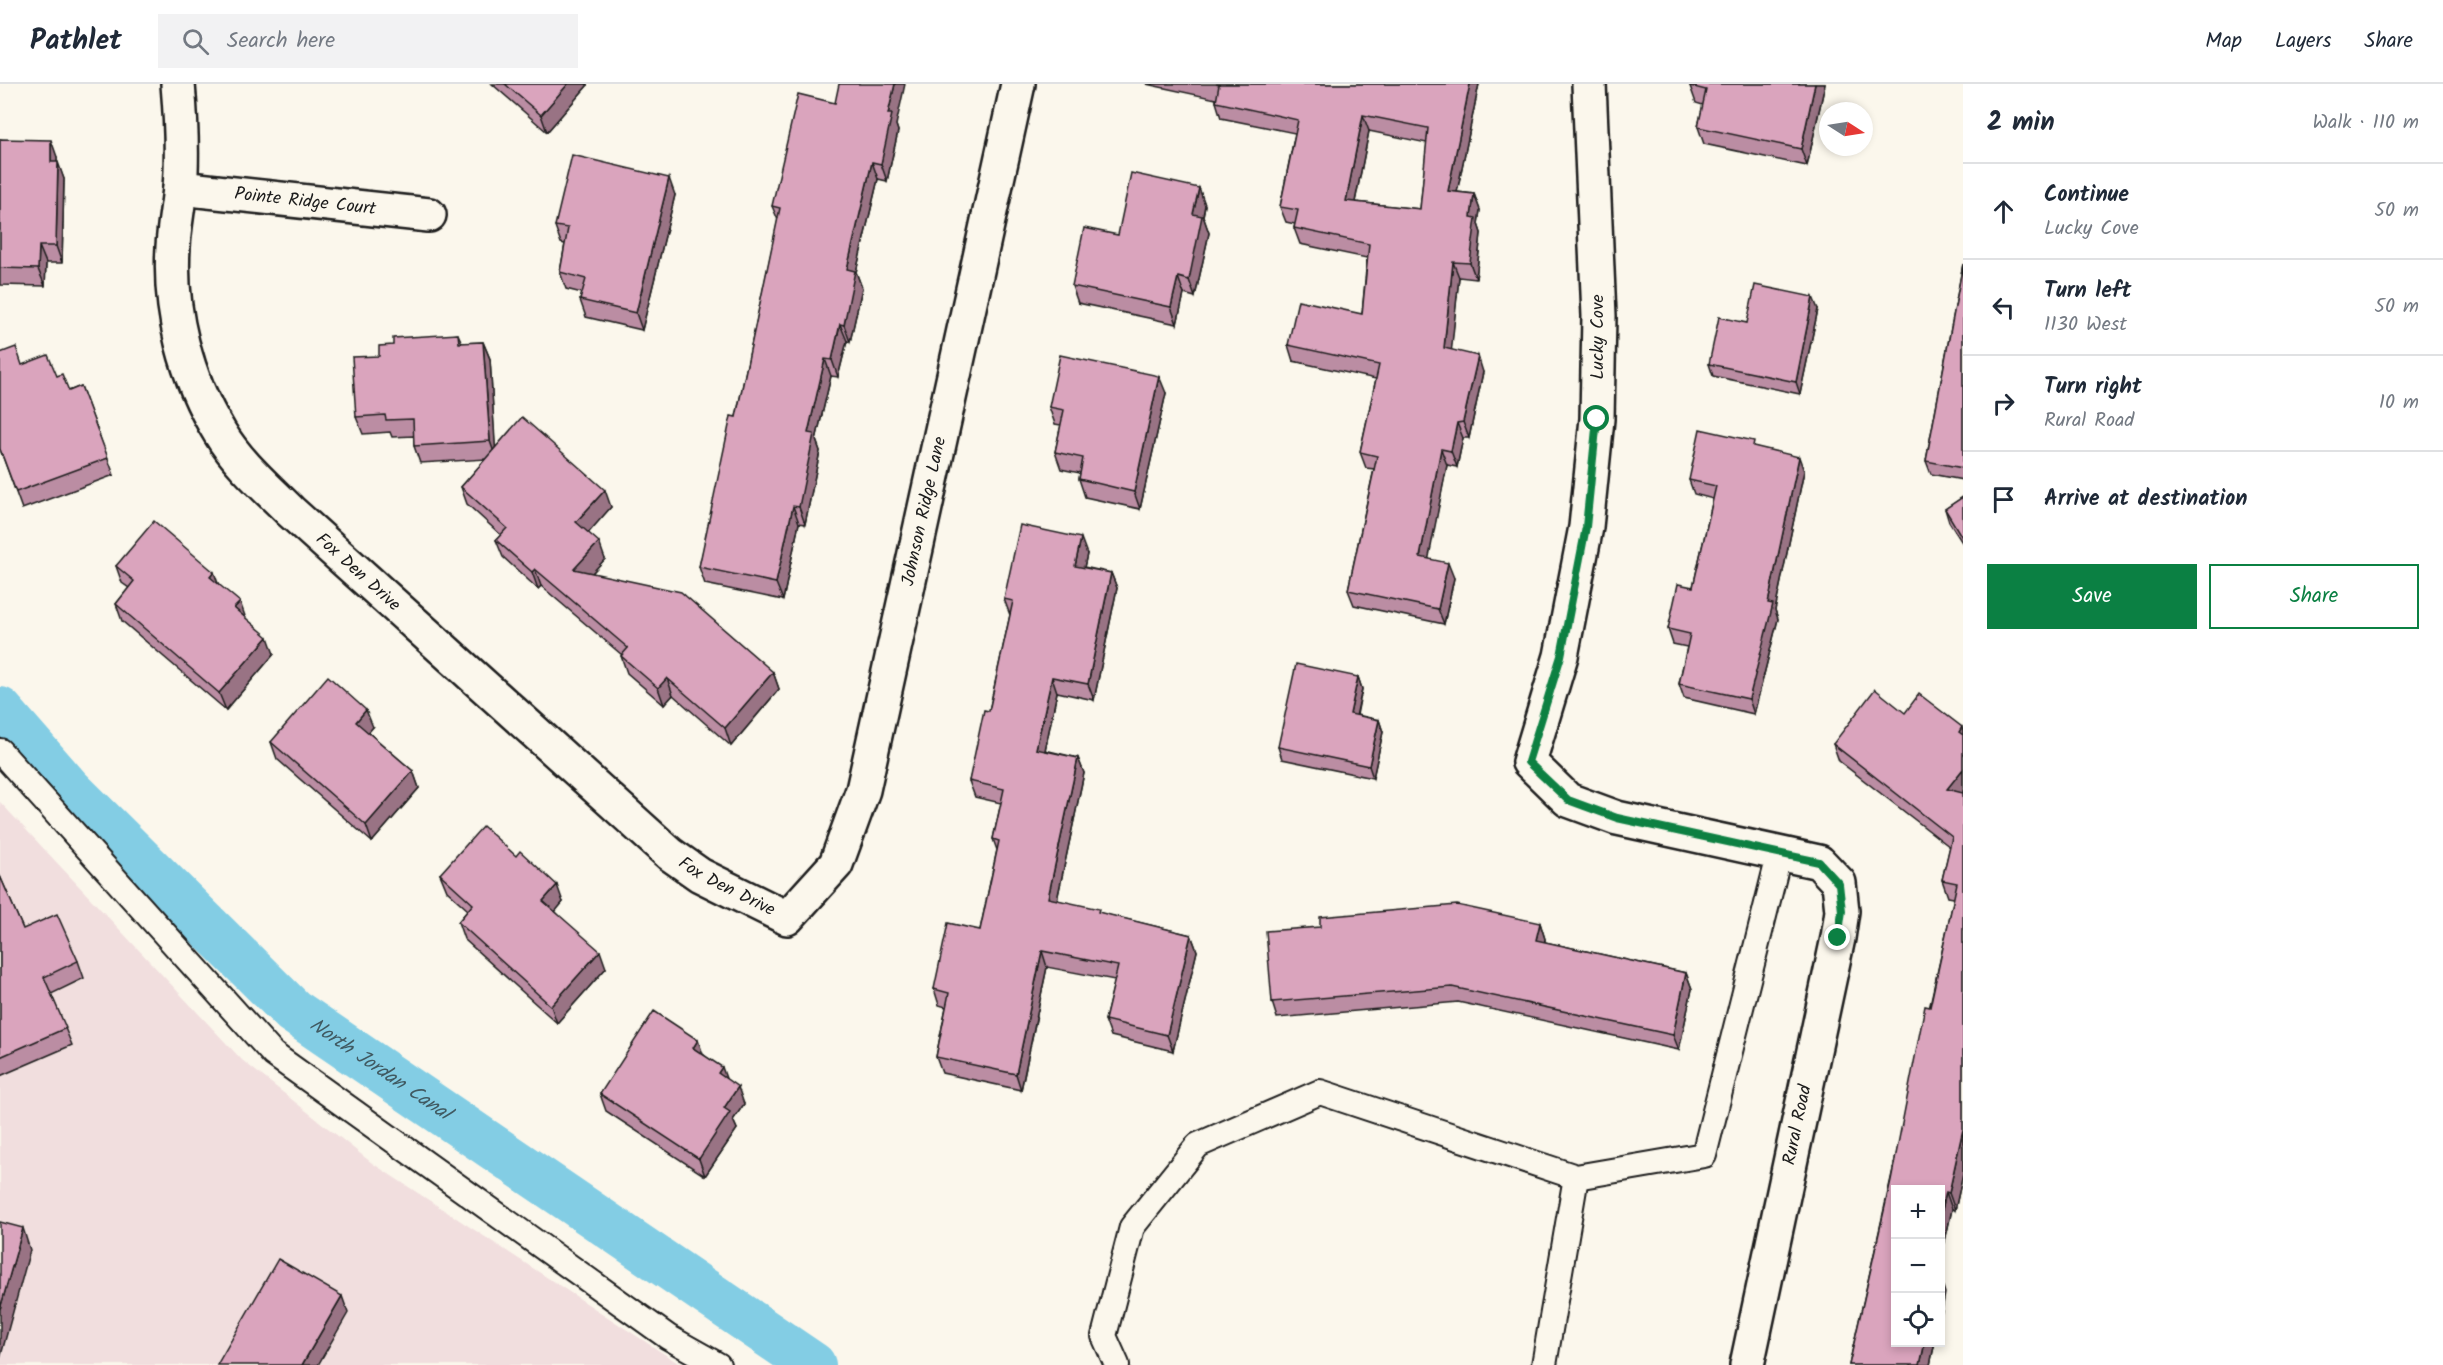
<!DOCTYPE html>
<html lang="en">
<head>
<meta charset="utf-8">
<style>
	:root { --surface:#fff; --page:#f2f2f3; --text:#1f2937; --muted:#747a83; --line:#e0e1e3; --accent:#0b8043 }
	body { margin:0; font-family:Kalam,sans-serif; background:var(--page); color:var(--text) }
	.controls { position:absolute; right:18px; bottom:18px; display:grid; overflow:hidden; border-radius:0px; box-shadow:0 3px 9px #0003 }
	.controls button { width:54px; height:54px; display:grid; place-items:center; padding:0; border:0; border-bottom:2px solid var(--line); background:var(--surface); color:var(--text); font:30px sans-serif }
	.compass { position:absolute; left:1819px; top:18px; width:54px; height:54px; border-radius:50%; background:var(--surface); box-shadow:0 3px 9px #0003; rotate:102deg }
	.stop { position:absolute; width:18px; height:18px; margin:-14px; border:4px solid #0b8043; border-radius:50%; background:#fff }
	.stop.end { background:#0b8043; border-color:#fff; box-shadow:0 2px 6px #0008 }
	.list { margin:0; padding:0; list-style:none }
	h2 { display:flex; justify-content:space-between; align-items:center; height:78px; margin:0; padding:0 24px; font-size:26px }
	h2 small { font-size:20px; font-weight:400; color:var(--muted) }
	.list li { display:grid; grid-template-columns:39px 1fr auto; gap:18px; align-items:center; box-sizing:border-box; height:96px; padding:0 24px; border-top:2px solid var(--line) }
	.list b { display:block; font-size:22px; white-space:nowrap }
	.list p { margin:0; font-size:20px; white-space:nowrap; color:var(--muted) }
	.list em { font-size:20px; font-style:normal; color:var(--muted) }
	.actions { display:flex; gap:12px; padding:18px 24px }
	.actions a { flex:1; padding:14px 0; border:2px solid var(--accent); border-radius:0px; text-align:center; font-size:21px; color:var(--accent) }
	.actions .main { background:var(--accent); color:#fff }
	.icon { flex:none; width:33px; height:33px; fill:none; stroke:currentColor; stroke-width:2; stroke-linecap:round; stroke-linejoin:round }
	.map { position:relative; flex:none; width:1963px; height:1281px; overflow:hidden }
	header { display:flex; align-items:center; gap:36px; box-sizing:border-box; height:84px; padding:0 30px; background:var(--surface); border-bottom:2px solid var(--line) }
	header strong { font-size:28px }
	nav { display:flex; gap:33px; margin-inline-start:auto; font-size:21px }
	.search { width:420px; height:54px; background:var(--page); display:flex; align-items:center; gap:15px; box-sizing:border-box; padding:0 21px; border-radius:0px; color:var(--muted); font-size:22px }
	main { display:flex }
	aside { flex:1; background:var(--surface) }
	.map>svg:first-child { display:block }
	.built { fill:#f1dede }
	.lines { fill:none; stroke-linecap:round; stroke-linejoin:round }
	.canal { stroke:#83cde4; stroke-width:46 }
	.lane-casing { stroke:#1c1c1c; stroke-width:28 }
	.street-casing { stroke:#1c1c1c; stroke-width:38 }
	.lane { stroke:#fbf7ec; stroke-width:24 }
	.street { stroke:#fbf7ec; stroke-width:33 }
	.wall { fill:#bb8da3; stroke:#1c1c1c; stroke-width:1.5; fill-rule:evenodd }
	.shaded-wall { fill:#997384; stroke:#1c1c1c; stroke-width:1.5 }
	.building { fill:#daa4bd; stroke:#1c1c1c; stroke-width:1.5; fill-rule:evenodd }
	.route { stroke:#0b8043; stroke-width:8 }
	.labels { text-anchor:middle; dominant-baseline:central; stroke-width:5; stroke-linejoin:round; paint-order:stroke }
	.street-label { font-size:18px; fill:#1c1c1c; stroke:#fbf7ec }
	.water-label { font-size:20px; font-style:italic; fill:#405a62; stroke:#fbf7ec }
</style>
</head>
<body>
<header>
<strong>Pathlet</strong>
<div class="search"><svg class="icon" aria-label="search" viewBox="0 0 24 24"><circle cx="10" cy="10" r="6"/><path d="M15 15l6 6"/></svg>Search here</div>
<nav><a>Map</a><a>Layers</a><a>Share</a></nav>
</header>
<main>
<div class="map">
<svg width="1963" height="1281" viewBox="0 0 1963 1281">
	<rect width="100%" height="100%" fill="#fbf7ec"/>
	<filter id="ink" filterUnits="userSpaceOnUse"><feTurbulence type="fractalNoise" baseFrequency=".0167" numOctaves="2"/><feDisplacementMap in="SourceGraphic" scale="12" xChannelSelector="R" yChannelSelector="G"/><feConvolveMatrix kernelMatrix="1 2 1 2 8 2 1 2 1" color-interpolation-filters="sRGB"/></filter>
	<g filter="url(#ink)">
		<polygon class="built" points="0,718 242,976 372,1079 681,1281 0,1281"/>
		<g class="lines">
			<path class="canal" id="s1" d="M0,626L68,704L293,927L813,1281"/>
			<defs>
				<g id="lane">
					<polyline points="0,667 273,970 668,1253 718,1281"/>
					<polyline points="1117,1281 1104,1252 1132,1143 1198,1061 1320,1008 1576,1093 1704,1071 1780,768"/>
					<polyline points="1544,1281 1576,1093"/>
				</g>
				<g id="street">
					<path id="s2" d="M178,0C181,35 183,69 180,104C178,124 174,143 173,163C169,228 186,294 220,349C238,379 266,403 290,427L670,770L700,791L787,834L836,780L863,706L1018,0"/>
					<polyline points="1589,0 1599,232 1597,335 1586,443 1561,572 1529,678 1568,716 1617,734 1819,778 1839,799 1842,827 1838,854 1747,1281"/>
					<path id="s3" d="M180,104L429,131"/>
				</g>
			</defs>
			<use href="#lane" class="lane-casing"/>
			<use href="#street" class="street-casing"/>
			<use href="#lane" class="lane"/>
			<use href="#street" class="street"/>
		</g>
		<g class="wall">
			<polygon points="492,0 587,0 587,2 547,48"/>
			<path d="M1146,0H1479L1457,108L1474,110L1480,126L1478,140L1481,149L1476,195L1459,193L1451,266L1483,288L1469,354H1463L1457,383L1447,381L1428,474L1454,494L1444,540L1354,521L1348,506L1374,385L1366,384L1360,368L1376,295L1293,277L1288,261L1362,230L1367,174L1300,160L1294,144L1295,140L1286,138L1280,123L1295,49L1221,34L1216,18V15ZM1369,47L1427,59L1420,125L1355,118Z"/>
			<polygon points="1690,0 1825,0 1807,82 1704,60 1698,43 1703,21 1696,19 1690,2"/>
			<polygon points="896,41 898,47 887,97 878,95 856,188 862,204 850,258 847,257 838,293 831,292 816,356 820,367 805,440 799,439 783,516 705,500 699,483 736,333 778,136 772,122"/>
			<polygon points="0,55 57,73 57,78 64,95 62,179 46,179 45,202 0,201"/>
			<polygon points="1199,104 1205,121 1203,132 1209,149 1195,213 1184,210 1177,240 1078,219 1072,202 1118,151"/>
			<polygon points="675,111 642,246 586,233 580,216 582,209 566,205 560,188 565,160 561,159 555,142"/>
			<polygon points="1963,180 1963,396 1931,390 1926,377"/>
			<polygon points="1818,225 1800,310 1713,292 1709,280"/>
			<polygon points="458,250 462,259 483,258 490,275 495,364 611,423 588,448 605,475 592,489 773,588 779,605 731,662 673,611 664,621 627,589 621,572 622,571 541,502 538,505 503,473 496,456 501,451 467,420 461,403 486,375 420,379 414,362 414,352 392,353 390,348 363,350 356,333 379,272 393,261"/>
			<polygon points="22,281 57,292 69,307 81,302 114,391 22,425 0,365"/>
			<polygon points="1166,309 1140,425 1085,413 1079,395 1080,389 1061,385 1055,368 1061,341 1055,340 1049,323"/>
			<polygon points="1756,363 1804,387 1775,526 1778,535 1754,630 1684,614 1679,600 1687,563 1673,560 1668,545 1693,503 1713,415 1694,410 1689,396"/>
			<polygon points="1963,413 1963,460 1949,438 1945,425"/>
			<polygon points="1087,470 1084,483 1111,489 1117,504 1094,616 1057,608 1045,666 1078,674 1084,689 1057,816 1100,829 1191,851 1197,867 1173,967 1111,952 1105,936 1115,896 1047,883 1021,1006 942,989 936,973 946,923 939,921 934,905 980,846 997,766 993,755 1001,719 975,713 969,697 989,627 1010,531 1004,515"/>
			<polygon points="116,482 218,499 274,570 226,626 122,537 116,520 129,504 122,499"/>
			<polygon points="1358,593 1362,605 1357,631 1379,636 1383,648 1373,694 1282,675 1278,663"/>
			<polygon points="1905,629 1962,643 1963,646 1963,1090 1955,1126 1952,1125 1941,1175 1941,1106 1896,1258 1935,1258 1930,1281 1849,1281 1954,814 1948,813 1942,796 1950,763 1839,677 1833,660"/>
			<polygon points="373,643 368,648 413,687 419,704 372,758 277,675 271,658"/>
			<polygon points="440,790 563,818 555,827 606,884 557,939 464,855 458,838 468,826 447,807"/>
			<polygon points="0,792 23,845 78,877 84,894 51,910 72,961 0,992"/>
			<polygon points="1540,839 1545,855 1545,858 1686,889 1692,905 1679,966 1458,918 1277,934 1272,918"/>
			<polygon points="704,971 726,995 744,1020 733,1036 737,1045 705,1092 606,1027 600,1010"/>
		</g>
		<g class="shaded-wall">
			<polygon points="568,0 587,0 587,2 547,48 541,31"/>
			<polygon points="895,0 905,0 896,41 898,47 887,97 881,80 888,30"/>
			<polygon points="1470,0 1479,0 1454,123 1448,107"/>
			<polygon points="1815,0 1825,0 1807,82 1801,65"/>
			<polygon points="1363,31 1369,47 1352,133 1346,117"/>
			<polygon points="51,56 57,73 57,95 51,78"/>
			<polygon points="58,78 64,95 62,179 56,162"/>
			<polygon points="872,78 878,95 856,188 862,204 850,258 844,241 847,185"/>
			<polygon points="669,94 675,111 642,246 636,229"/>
			<polygon points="1199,104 1205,121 1203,132 1209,149 1195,213 1189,196 1193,130"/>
			<polygon points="1474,110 1480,126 1478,140 1481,149 1476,195 1470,179 1471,133"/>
			<polygon points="39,162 46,179 45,202 38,185"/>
			<polygon points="1453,178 1459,193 1450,280 1444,264"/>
			<polygon points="1178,193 1184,210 1177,240 1171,223"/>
			<polygon points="1813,213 1818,225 1800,310 1796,298"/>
			<polygon points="840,240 847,257 838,293 832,276"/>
			<polygon points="483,258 490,275 496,374 490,357"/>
			<polygon points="1478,272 1483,288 1469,354 1463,338"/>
			<polygon points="825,275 831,292 816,356 820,367 805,440 799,423 808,349"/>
			<polygon points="1159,292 1166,309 1140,425 1134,408"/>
			<polygon points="1457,339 1463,354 1457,383 1451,367"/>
			<polygon points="1441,365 1447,381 1426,488 1420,473"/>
			<polygon points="1799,373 1804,387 1775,526 1778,535 1754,630 1749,615 1768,519"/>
			<polygon points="605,406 611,423 583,455 576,438"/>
			<polygon points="793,422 799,439 783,516 776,499"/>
			<polygon points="1081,454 1087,470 1081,497 1075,482"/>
			<polygon points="599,458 605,475 580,502 574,485"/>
			<polygon points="1448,479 1454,494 1444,540 1438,525"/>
			<polygon points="535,485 541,502 538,505 532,488"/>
			<polygon points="214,488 220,505 210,493"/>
			<polygon points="1111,489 1117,504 1094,616 1088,600"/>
			<polygon points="240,518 246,535 234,524"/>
			<polygon points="268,553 274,570 226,626 219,609"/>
			<polygon points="773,588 779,605 731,662 725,644"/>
			<polygon points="1052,593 1057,608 1042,681 1036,665"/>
			<polygon points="1358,593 1362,605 1354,642 1350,630"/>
			<polygon points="667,594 673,611 664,621 658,604"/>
			<polygon points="366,626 373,643 363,655 356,638"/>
			<polygon points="1379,636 1383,648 1373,694 1369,682"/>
			<polygon points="1962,643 1963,646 1963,659 1959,648"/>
			<polygon points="1078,674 1084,689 1054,830 1048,814"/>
			<polygon points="1963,685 1963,710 1947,705"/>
			<polygon points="413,687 419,704 372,758 366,741"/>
			<polygon points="557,801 563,818 550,834 543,817"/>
			<polygon points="1540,839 1545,855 1542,872 1536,856"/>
			<polygon points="1191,851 1197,867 1173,967 1167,951"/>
			<polygon points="600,867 606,884 557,939 551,922"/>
			<polygon points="1042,867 1047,883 1021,1006 1016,990"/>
			<polygon points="1686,889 1692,905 1679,966 1673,951"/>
			<polygon points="698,956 704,973 693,964"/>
			<polygon points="722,983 728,1000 718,989"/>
			<polygon points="738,1003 744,1020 733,1036 737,1045 705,1092 699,1075 724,1024"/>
			<polygon points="1963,1045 1963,1090 1955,1126 1949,1109"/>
			<polygon points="1946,1108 1952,1125 1941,1175 1941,1130"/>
			<polygon points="23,1144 30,1166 0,1275 0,1225"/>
			<polygon points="1941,1196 1945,1209 1941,1232"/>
			<polygon points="342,1212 348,1229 318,1281 302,1281"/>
			<polygon points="1925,1258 1935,1258 1930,1281 1920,1281"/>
		</g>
		<g class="building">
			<polygon points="505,0 568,0 541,31"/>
			<polygon points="839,0 895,0 888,30 892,30 881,80 872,78 847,185 855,187 844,241 840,240 832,276 825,275 808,349 814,350 799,423 793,422 776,499 699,483 731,332 736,333 780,124 772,122 798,10 835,19"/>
			<path d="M1216,0H1470L1448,107L1474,110L1471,133L1476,134L1470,179L1453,178L1444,264L1478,272L1463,338L1457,339L1451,367L1441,365L1420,473L1448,479L1438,525L1348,506L1377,372L1360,368L1379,281L1288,261L1298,216L1362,230L1369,160L1294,144L1298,126L1280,123L1298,36L1216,18L1219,1ZM1363,31L1428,44L1420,125L1346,117Z"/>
			<polygon points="1690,0 1815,0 1801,65 1698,43 1706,6 1690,2"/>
			<polygon points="0,55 51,56 51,78 58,78 56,162 39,162 38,185 0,184"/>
			<polygon points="572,71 669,94 636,229 580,216 586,195 560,188 568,144 555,142"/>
			<polygon points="1131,89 1199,104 1193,130 1202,132 1189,196 1178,193 1171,223 1072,202 1084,144 1118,151"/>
			<polygon points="1963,180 1963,384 1926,377"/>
			<polygon points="1755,201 1813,213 1796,298 1709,280 1719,233 1747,239"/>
			<polygon points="458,250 459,259 483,258 490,357 414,362 413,335 386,336 385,331 356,333 352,273 379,272 379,262 393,261 393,254"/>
			<polygon points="16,263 22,281 48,271 57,292 62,290 69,307 81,302 108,374 16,408 0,365 0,269"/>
			<polygon points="1060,271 1159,292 1134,408 1079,395 1083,374 1055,368 1064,326 1049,323"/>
			<polygon points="522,333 605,406 576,438 599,458 574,485 681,508 773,588 725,644 667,594 658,604 621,572 628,564 535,485 532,488 496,456 507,444 461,403"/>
			<polygon points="1700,345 1754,357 1753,362 1799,373 1768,519 1773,520 1749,615 1679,600 1690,550 1668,545 1678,500 1693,503 1716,402 1689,396"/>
			<polygon points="1963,413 1963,455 1945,425"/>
			<polygon points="154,437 214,488 210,493 240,518 234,524 268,553 219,609 116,520 134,497 116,482"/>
			<polygon points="1020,441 1081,454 1075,482 1111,489 1088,600 1052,593 1036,665 1078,674 1048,814 1099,825 1098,828 1191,851 1167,951 1105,936 1118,882 1042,867 1016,990 936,973 949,909 934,905 948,839 980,846 999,757 993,755 1004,705 969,697 984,626 989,627 1013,517 1004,515"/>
			<polygon points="1296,580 1358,593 1350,630 1379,636 1369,682 1278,663"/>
			<polygon points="328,592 366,626 356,638 413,687 366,741 271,658"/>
			<polygon points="1875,605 1905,629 1919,610 1962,643 1959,648 1963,651 1963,685 1947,705 1963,709 1963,1045 1949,1109 1946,1108 1941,1130 1941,1106 1896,1106 1896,1258 1925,1258 1920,1281 1849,1281 1891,1096 1925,922 1930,923 1957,799 1942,796 1952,753 1833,660"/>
			<polygon points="483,742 516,772 520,767 557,801 543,817 600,867 551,922 458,838 473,820 440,790"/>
			<polygon points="0,792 23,845 57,830 78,877 44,893 66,944 0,973"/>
			<polygon points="1457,821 1540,839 1536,856 1686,889 1673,951 1452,903 1272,918 1266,847 1320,843 1320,833"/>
			<polygon points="654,927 698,956 693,964 722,983 718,989 738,1003 724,1024 730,1028 699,1075 600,1010"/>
			<polygon points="0,1138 23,1144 0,1225"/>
			<polygon points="278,1175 342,1212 302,1281 217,1281"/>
		</g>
	</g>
	<g class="lines" filter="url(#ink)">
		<polyline class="route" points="1597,335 1586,443 1561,572 1528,678 1568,716 1617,734 1819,778 1839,800 1842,827 1838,854"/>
	</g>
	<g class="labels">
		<g class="street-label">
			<text stroke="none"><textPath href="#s3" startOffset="126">Pointe Ridge Court</textPath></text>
			<text transform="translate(1598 253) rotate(-90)">Lucky Cove</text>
			<text stroke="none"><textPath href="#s2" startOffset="1546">Johnson Ridge Lane</textPath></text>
			<text stroke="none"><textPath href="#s2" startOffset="555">Fox Den Drive</textPath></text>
			<text stroke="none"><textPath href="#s2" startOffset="1041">Fox Den Drive</textPath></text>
			<text transform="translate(1798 1041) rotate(-78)">Rural Road</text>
		</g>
		<g class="water-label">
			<text stroke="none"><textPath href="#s1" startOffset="525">North Jordan Canal</textPath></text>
		</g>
	</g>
</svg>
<div class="controls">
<button>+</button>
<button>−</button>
<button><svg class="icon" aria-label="locate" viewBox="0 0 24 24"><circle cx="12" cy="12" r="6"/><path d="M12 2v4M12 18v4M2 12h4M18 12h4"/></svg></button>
</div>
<svg class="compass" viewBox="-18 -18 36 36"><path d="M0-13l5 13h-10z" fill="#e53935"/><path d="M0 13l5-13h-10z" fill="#747a83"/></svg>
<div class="stop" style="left:1597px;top:335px"></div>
<div class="stop end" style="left:1838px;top:854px"></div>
</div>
<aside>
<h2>2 min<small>Walk · 110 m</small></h2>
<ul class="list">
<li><svg class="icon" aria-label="ahead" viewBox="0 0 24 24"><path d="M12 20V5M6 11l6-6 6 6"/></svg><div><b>Continue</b><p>Lucky Cove</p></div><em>50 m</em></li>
<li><svg class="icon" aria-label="left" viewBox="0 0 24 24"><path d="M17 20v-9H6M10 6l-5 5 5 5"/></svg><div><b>Turn left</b><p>1130 West</p></div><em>50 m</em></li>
<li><svg class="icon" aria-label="right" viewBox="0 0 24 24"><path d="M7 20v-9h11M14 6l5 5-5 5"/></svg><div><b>Turn right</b><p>Rural Road</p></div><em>10 m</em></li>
<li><svg class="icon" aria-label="arrive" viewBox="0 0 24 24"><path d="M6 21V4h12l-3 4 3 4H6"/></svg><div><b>Arrive at destination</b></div></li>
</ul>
<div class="actions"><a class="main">Save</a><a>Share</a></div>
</aside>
</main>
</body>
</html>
